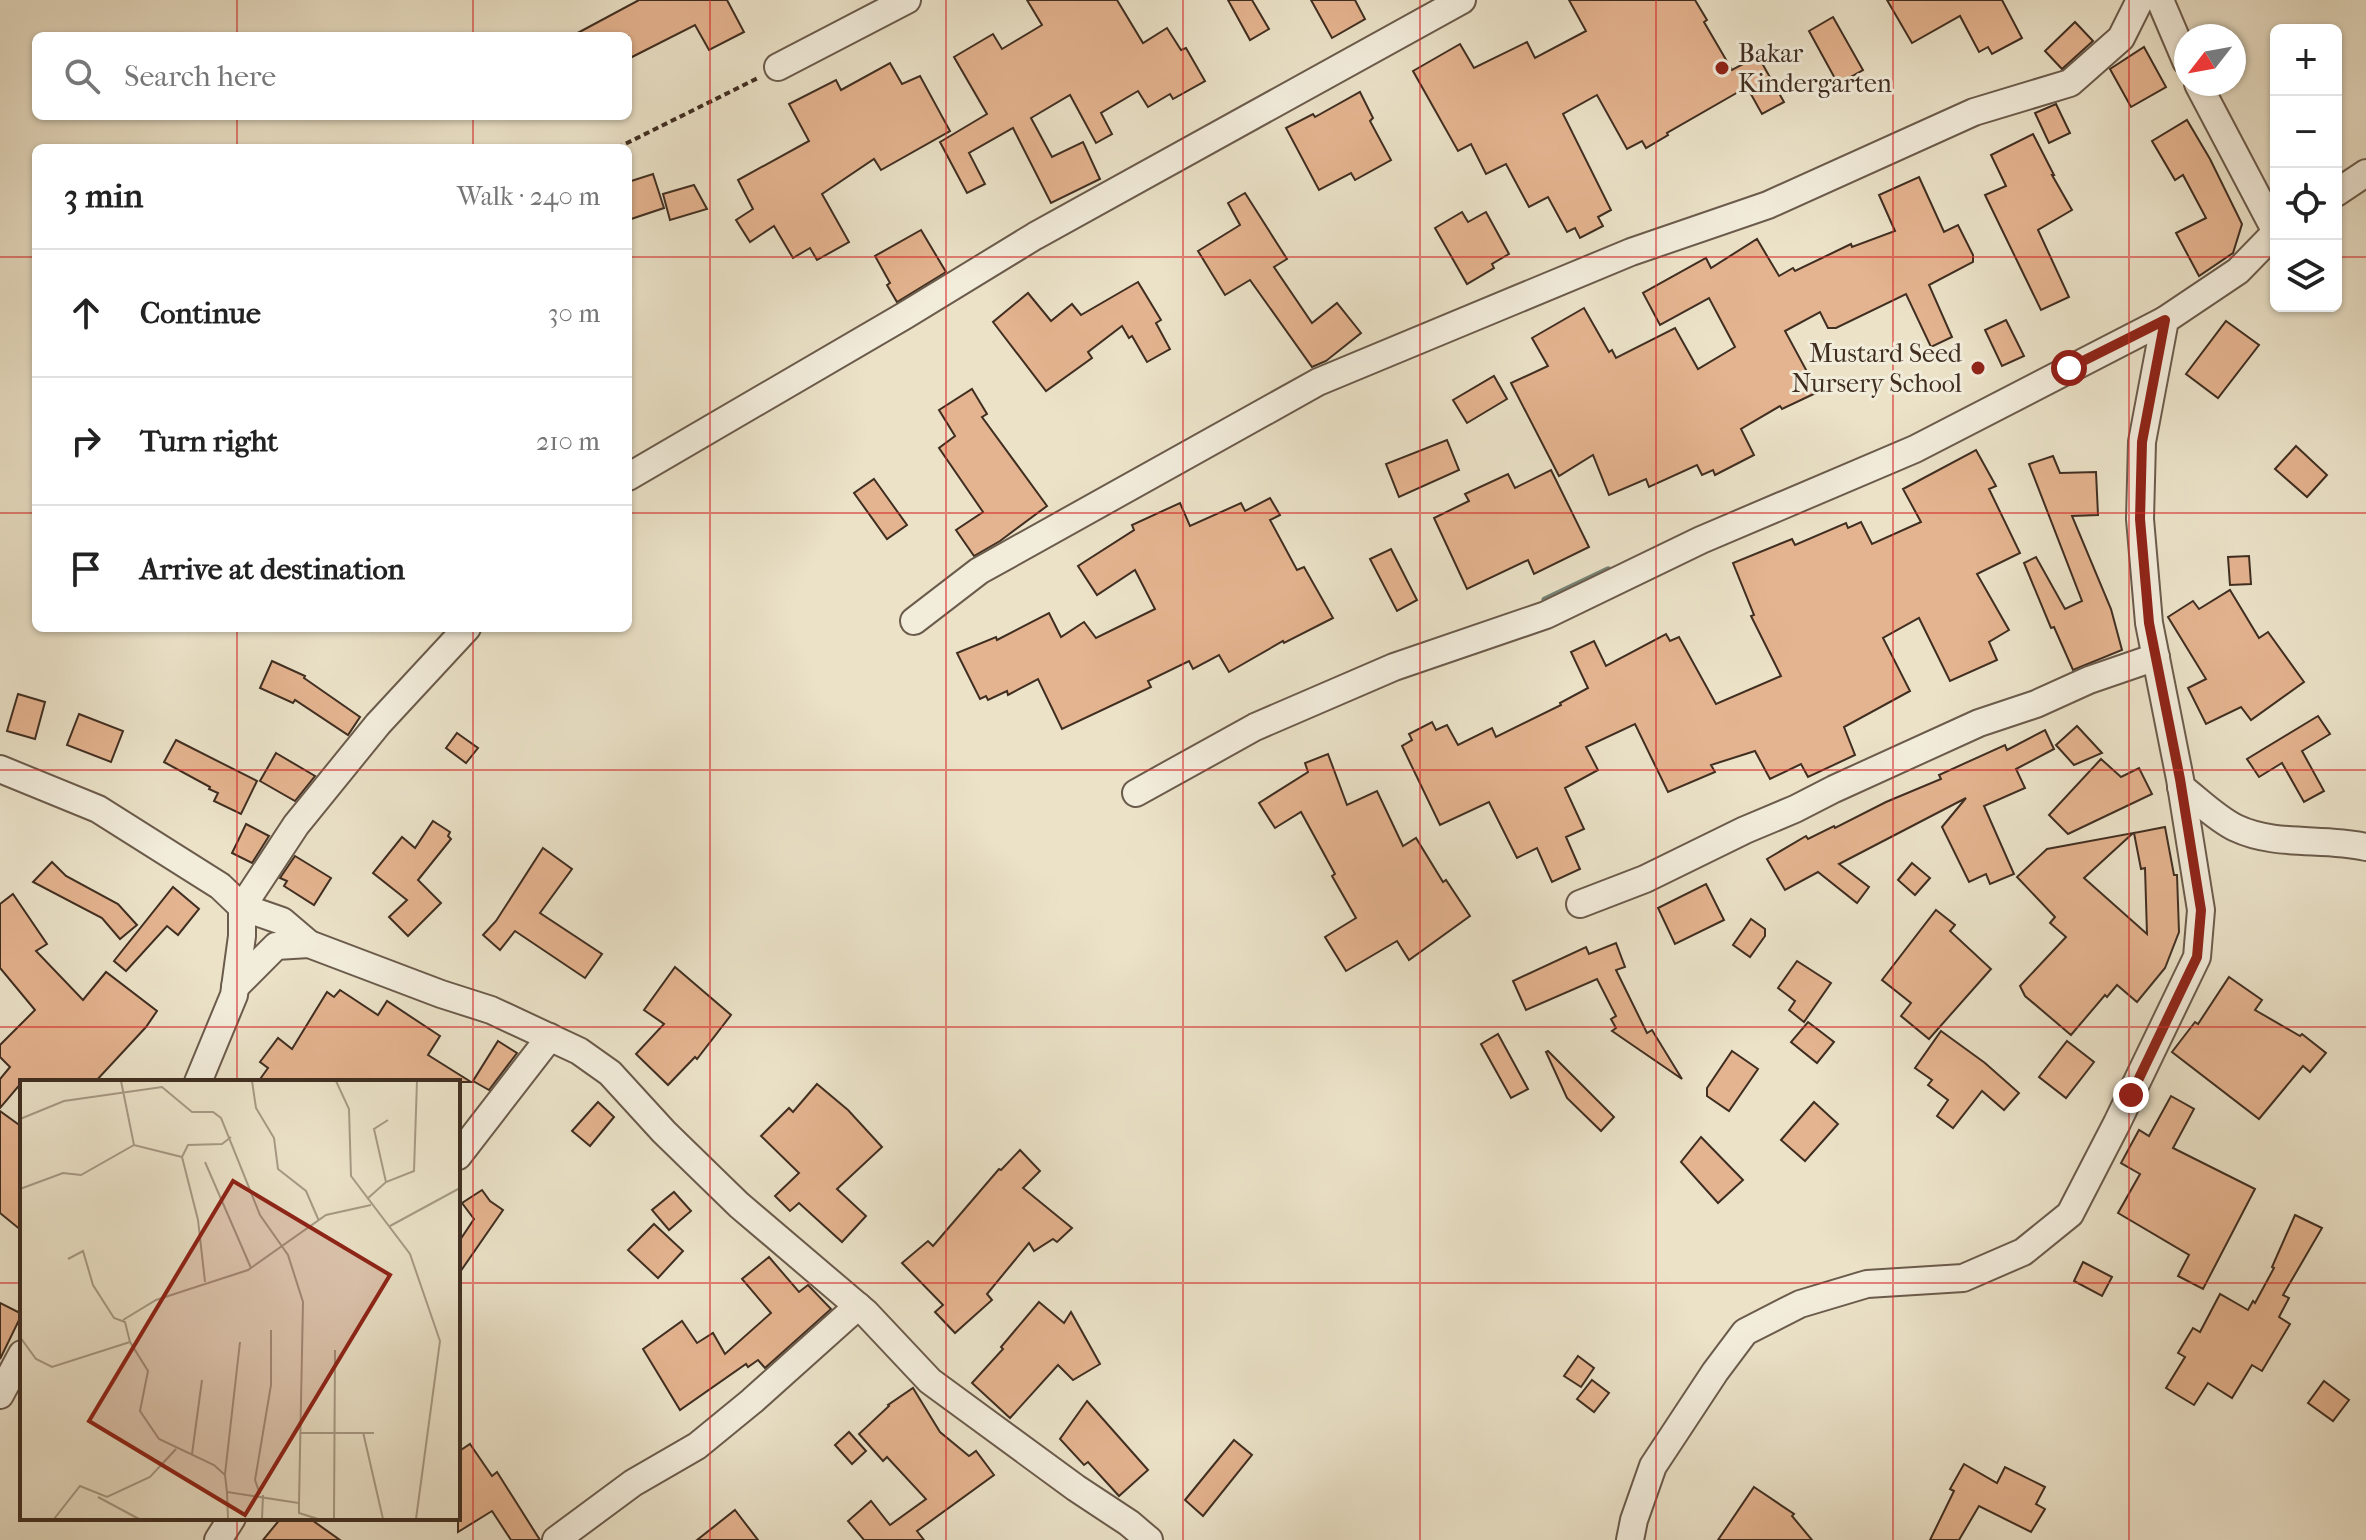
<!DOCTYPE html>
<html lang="en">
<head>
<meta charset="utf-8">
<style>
	:root { --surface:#fff; --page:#f6f6f6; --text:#222; --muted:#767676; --line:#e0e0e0 }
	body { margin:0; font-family:"IM FELL French Canon",serif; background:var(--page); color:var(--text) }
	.controls { position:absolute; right:24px; top:24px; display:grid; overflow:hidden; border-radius:12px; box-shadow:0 2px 6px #0004 }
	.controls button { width:72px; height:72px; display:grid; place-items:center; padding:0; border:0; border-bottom:2px solid var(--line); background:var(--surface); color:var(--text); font:40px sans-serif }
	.compass { position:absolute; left:2174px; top:24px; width:72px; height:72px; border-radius:50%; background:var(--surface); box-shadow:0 2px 6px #0004; rotate:239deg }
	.stop { position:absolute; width:24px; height:24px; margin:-18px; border:6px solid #8f2418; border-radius:50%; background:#fff }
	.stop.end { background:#8f2418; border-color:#fff; box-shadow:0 2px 8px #0008 }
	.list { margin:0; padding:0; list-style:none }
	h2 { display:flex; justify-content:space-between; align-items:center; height:104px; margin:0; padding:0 32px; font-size:34px }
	h2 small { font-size:26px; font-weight:400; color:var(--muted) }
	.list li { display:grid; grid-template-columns:52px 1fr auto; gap:24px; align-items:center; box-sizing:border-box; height:128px; padding:0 32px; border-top:2px solid var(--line) }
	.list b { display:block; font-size:30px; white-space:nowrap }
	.list em { font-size:26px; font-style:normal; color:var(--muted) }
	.icon { flex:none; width:44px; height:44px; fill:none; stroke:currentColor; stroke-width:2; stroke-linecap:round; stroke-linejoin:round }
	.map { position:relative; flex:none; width:2366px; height:1540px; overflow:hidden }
	.search { position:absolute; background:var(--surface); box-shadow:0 2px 6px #0004; left:32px; top:32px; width:600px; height:88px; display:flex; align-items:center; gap:20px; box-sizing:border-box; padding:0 28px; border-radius:12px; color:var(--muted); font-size:30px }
	.panel { position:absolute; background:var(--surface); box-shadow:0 2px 6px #0004; left:32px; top:144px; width:600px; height:488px; border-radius:12px }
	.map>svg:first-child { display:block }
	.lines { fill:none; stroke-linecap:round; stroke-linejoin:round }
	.stream { stroke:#758477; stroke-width:7 }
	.building { fill:#e4b38f; stroke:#402e21; stroke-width:2 }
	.minor-casing { stroke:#6b5b4b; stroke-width:30 }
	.path { stroke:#402e21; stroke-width:4; stroke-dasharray:6 4; stroke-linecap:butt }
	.minor { stroke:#f2ecdb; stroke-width:26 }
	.route { stroke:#8f2418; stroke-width:10 }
	.grid { fill:none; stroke:#d62828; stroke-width:2; stroke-opacity:0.55 }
	.poi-dot { fill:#8f2418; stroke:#f2ecdb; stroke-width:3 }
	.labels { text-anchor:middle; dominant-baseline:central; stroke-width:6; stroke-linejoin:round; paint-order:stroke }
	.poi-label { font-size:26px; fill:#402e21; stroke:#f2ecdb; text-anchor:start }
	.inset-road { fill:none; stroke:#a79a85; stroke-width:2 }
	.view { fill:#8f2418; fill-opacity:0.15; stroke:#8f2418; stroke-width:4 }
	.inset-edge { fill:none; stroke:#402e21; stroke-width:4 }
</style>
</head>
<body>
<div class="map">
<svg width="2366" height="1540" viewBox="0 0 2366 1540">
	<rect width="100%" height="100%" fill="#ebe2c8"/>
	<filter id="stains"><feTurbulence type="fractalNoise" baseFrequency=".0025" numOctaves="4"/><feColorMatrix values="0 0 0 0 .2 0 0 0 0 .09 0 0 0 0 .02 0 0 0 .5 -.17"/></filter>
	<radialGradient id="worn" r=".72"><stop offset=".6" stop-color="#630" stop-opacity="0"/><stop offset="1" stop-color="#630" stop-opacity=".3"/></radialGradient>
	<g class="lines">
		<polyline class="stream" points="1545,600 1608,570"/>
	</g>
	<g class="building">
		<polygon points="639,0 727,0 744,32 709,50 695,25 628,59 628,36 572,36"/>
		<polygon points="1027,0 1117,0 1143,43 1167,28 1181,50 1186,48 1205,81 1173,99 1170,94 1148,107 1138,91 1101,113 1112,134 1096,143 1070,95 1031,118 1052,157 1083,142 1100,179 1051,203 1013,128 969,153 985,184 967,193 940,142 987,114 954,57 993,34 1002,49 1042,25"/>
		<polygon points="1228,0 1252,0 1269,29 1250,40"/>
		<polygon points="1311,0 1355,0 1365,19 1332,38"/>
		<polygon points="1569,0 1695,0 1707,20 1704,22 1732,70 1758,56 1784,102 1762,114 1747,87 1667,133 1668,135 1646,148 1642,141 1627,149 1597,95 1563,114 1611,210 1598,217 1603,226 1580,238 1575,228 1567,232 1548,197 1529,207 1506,164 1486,174 1471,144 1458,151 1413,71 1460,44 1474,68 1527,42 1535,58 1586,31"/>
		<polygon points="1887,0 2002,0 2022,38 1992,54 1988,47 1979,52 1960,16 1912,43"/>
		<polygon points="1833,17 1863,70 1838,84 1809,31"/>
		<polygon points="2075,22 2093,41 2062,69 2045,51"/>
		<polygon points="2144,47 2166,87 2131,107 2110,69"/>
		<polygon points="890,63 902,84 920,76 950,131 881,170 874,159 822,194 849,242 817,260 810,248 793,258 774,226 750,242 736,220 753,209 738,180 809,141 789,104 836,80 841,90"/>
		<polygon points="1360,92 1373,118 1370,121 1391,160 1355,180 1351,173 1319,190 1286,128 1313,114 1315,117"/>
		<polygon points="2056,104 2070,133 2049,143 2035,113"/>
		<polygon points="2187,120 2210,159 2242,224 2233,253 2199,276 2176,233 2206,218 2183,175 2175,180 2152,141"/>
		<polygon points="2033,134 2054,175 2052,175 2072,210 2038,230 2069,297 2041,310 1985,195 2006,186 1991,155"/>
		<polygon points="653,174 664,208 628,220 628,182"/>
		<polygon points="1919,177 1944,232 1958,225 1973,255 1973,262 1929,285 1952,337 1931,347 1906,294 1836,328 1828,328 1820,312 1785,331 1818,392 1782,409 1780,406 1741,429 1754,455 1715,475 1713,470 1702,475 1697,465 1649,487 1646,479 1609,495 1593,455 1559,476 1511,383 1548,366 1532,338 1584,308 1609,352 1612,350 1616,358 1675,328 1698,369 1735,347 1709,298 1660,325 1643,293 1706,258 1711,268 1757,239 1779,276 1793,268 1795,271 1851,244 1852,247 1895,231 1879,195"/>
		<polygon points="694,185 707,209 670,220 663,194"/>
		<polygon points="1245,193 1287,259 1274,267 1312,323 1337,303 1361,333 1326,361 1312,367 1250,280 1225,295 1198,251 1240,225 1228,203"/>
		<polygon points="1462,212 1468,222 1486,212 1509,254 1492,264 1494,268 1467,284 1435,228"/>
		<polygon points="921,230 946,272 897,302 887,285 890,283 875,256"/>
		<polygon points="1138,282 1161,320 1156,323 1170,349 1147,362 1132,336 1129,338 1122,326 1088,352 1092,358 1046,391 993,322 1028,293 1051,321 1072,304 1081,315"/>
		<polygon points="2006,320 2024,356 2002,366 1985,330"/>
		<polygon points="2226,321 2259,345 2218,398 2186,374"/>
		<polygon points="1494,376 1507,399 1467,423 1453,400"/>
		<polygon points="972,389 987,414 982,417 1047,506 1000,541 974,556 956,530 983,512 939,448 955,436 939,410"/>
		<polygon points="1447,440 1459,470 1399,497 1386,464"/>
		<polygon points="2296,446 2327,475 2307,497 2275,469"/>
		<polygon points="1976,450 1996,486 1989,489 2020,553 1977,574 2009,630 1989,642 1997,660 1950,681 1919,618 1883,638 1910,691 1844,727 1855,755 1808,777 1801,764 1770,779 1755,751 1711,765 1715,772 1668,792 1635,724 1586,747 1598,770 1565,788 1584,829 1566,837 1580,869 1552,882 1537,848 1517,858 1489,802 1440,825 1402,746 1412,740 1409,734 1432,722 1436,730 1447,725 1458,745 1492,728 1496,737 1561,705 1560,703 1588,688 1571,652 1594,641 1606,666 1666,634 1670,641 1679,637 1716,704 1781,676 1751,616 1754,615 1733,563 1792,539 1795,545 1846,523 1848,528 1861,522 1872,544 1921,522 1903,489"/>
		<polygon points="2053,456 2060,473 2096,472 2098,515 2072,516 2111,609 2122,650 2073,670 2054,627 2051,628 2024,563 2036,557 2065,609 2082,601 2029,464"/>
		<polygon points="1551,470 1589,547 1534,574 1528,560 1467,589 1434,518 1469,501 1465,494 1508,474 1515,488"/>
		<polygon points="874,479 907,525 887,539 854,493"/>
		<polygon points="1270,498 1280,515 1270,520 1297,570 1304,567 1333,618 1284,643 1283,641 1229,672 1219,655 1193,669 1189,661 1148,681 1151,687 1062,729 1038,679 1008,695 1007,691 988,700 986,696 980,699 957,653 996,637 997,640 1049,613 1061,637 1084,622 1096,638 1155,609 1135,570 1097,595 1078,566 1134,530 1132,525 1180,503 1190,526 1241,503 1245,511"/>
		<polygon points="1391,549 1417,600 1397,611 1370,559"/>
		<polygon points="2249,556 2251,584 2230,585 2228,557"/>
		<polygon points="2230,590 2259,638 2268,632 2304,682 2251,720 2241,707 2206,724 2188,688 2206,679 2168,617 2193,601 2199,609"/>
		<polygon points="272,661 305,676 304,678 360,717 348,735 295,700 293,703 260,688"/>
		<polygon points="18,694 45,702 35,739 7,731"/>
		<polygon points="79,714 123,731 111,762 67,745"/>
		<polygon points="2318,716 2330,734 2302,751 2324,791 2304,802 2282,763 2259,777 2247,759"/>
		<polygon points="2077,726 2102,753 2074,765 2056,745"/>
		<polygon points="2045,730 2054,749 2016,769 2025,788 1984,806 2014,874 1990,884 1986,874 1969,882 1942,827 1966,798 1839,864 1869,887 1857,903 1818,872 1785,890 1767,859 1806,836 1808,839 1834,826 1835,828 1886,802 1941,779 1939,775 2005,745 2007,750"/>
		<polygon points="457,733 478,748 466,763 446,748"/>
		<polygon points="176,740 257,781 241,814 214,801 218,793 209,789 210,787 164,762"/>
		<polygon points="276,753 315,776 295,801 260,781"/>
		<polygon points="1328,754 1347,805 1377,791 1403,846 1416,838 1443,882 1446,880 1470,916 1409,960 1397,941 1346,971 1325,937 1356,918 1332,876 1335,874 1301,812 1275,828 1259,803 1308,772 1305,763"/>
		<polygon points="2101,759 2121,777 2139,768 2152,794 2068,834 2049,815"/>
		<polygon points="433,821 450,832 448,836 451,839 418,880 441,903 408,936 389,917 407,900 373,873 402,837 415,848"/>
		<polygon points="246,824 269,836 252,863 232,853"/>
		<polygon points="2165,827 2174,875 2177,875 2179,932 2165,968 2137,1002 2117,985 2107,997 2105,995 2071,1035 2025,996 2020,986 2066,937 2050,923 2055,917 2017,877 2047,849 2133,833 2084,878 2147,934 2145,868 2141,869 2134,833"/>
		<polygon points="543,848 572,869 540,913 602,954 585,978 515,931 500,950 483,935 496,921"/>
		<polygon points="295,856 331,878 314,905 284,886 287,881 280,878"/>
		<polygon points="52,862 66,876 118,904 137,925 120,939 102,918 33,882"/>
		<polygon points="1912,863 1930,878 1915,895 1898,880"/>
		<polygon points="1706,884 1724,920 1675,944 1658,908"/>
		<polygon points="173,887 199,909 178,935 167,926 126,971 114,961"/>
		<polygon points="13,894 47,944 36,951 83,1000 106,972 157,1011 146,1027 95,1082 22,1082 0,1108 0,1079 10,1067 0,1057 0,1045 35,1010 0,968 0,904"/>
		<polygon points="1936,910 1955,925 1950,931 1991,969 1929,1039 1901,1016 1911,1003 1882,980"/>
		<polygon points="1751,919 1765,929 1765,936 1750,957 1733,945"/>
		<polygon points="1616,943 1625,967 1616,970 1647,1033 1652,1030 1682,1079 1612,1031 1616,1028 1611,1019 1616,1016 1597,979 1526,1010 1513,981 1586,947 1589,954"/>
		<polygon points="1797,961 1831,983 1804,1022 1789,1010 1795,1001 1778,988"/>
		<polygon points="675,967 731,1015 697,1059 695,1057 668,1085 636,1054 664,1024 644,1010"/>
		<polygon points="2229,977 2262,1000 2255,1010 2300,1036 2302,1034 2326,1053 2310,1072 2303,1066 2259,1119 2172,1052 2195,1022 2198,1024"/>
		<polygon points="340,990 378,1015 387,1001 440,1036 428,1055 471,1082 258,1082 268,1068 260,1062 278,1038 292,1049 327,992 334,997"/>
		<polygon points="1808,1022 1834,1042 1817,1063 1791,1042"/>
		<polygon points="1941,1031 1985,1063 2019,1093 2004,1110 1982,1091 1953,1128 1937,1116 1948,1100 1928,1085 1932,1080 1915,1068"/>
		<polygon points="1498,1034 1528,1089 1511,1098 1481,1044"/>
		<polygon points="498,1041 517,1053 489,1090 473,1081"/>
		<polygon points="2067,1041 2094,1062 2066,1098 2039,1077"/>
		<polygon points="1548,1051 1614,1117 1601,1131 1567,1098 1546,1052"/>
		<polygon points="1732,1051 1758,1069 1729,1111 1707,1096 1707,1088"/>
		<polygon points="817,1084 848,1110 882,1147 837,1189 866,1216 842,1242 799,1203 790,1211 775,1196 799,1173 761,1136 789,1108 793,1112"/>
		<polygon points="2171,1096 2194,1109 2173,1148 2255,1189 2203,1289 2178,1276 2189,1255 2118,1213 2140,1174 2121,1163 2139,1130 2149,1136"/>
		<polygon points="598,1102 614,1117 590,1146 572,1131"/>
		<polygon points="1814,1102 1838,1124 1805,1161 1781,1140"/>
		<polygon points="0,1111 22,1127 22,1231 0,1213"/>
		<polygon points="1701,1137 1743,1180 1718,1203 1681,1162"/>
		<polygon points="1020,1150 1040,1171 1023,1188 1072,1228 1057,1242 1053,1239 1034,1251 1029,1243 987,1294 992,1300 955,1333 935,1312 943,1305 902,1263 928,1241 933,1246 999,1169 1001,1170"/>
		<polygon points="482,1190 490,1201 503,1210 458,1275 458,1243 474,1219 462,1203"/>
		<polygon points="674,1192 691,1211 669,1230 652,1210"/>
		<polygon points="2295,1215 2322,1228 2283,1295 2289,1298 2279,1317 2290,1324 2262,1371 2252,1365 2232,1398 2208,1383 2194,1405 2166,1388 2185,1357 2178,1353 2193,1328 2200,1332 2220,1294 2248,1310 2253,1301 2255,1303 2274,1268 2272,1267"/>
		<polygon points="654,1224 683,1251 658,1278 628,1250"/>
		<polygon points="769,1257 799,1292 808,1285 831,1309 765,1368 758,1360 748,1367 746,1364 680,1410 643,1349 682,1321 697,1343 713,1333 725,1354 771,1313 742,1279"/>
		<polygon points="2083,1262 2112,1277 2102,1296 2074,1281"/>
		<polygon points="1039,1302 1064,1323 1071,1312 1100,1364 1073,1380 1058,1365 1010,1418 972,1383 1003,1349 1001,1347"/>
		<polygon points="0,1303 22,1314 0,1359"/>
		<polygon points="1578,1356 1594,1368 1581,1387 1564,1376"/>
		<polygon points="1592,1380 1609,1393 1594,1412 1577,1399"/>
		<polygon points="2324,1381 2349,1400 2333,1421 2308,1403"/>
		<polygon points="913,1388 940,1432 969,1456 976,1451 994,1475 917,1531 924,1540 864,1540 848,1521 871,1501 890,1525 926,1499 887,1457 883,1461 859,1434 889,1406 888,1405"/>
		<polygon points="1087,1401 1148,1470 1119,1496 1088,1462 1084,1465 1060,1439"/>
		<polygon points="849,1432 866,1451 852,1464 835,1445"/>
		<polygon points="1234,1440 1252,1455 1203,1516 1185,1500"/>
		<polygon points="470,1444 492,1476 497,1472 540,1540 511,1540 492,1511 458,1532 458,1452"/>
		<polygon points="1964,1464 1997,1483 2005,1467 2045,1487 2036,1504 2045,1509 2031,1532 1979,1506 1959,1540 1930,1540 1954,1491 1950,1489"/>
		<polygon points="1754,1487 1794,1514 1792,1516 1812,1540 1718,1540"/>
		<polygon points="735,1510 758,1540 697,1540"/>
		<polygon points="281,1518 309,1518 340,1540 263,1540"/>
	</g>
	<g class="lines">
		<defs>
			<g id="minor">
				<polyline points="2160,0 2186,61"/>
				<polyline points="778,67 907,0"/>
				<polyline points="2336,193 2366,173"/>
				<polyline points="628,477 904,316 1035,236 1462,0"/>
				<polyline points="914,621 979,571 1318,382 1631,252 1768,205 1974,112 2070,83 2121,38 2140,0"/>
				<polyline points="0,769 98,809 220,886 242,907 282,921 309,944 441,994 491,1010 579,1051 610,1073 664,1132 739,1205 866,1313 930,1381 1076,1488 1129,1523 1149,1540"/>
				<path d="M2181,787C2198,800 2217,819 2236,828C2276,847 2324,837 2366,847"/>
				<polyline points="1136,793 1255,727 1394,667 1546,615 1701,540 1915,449 2165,320"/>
				<polyline points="1580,904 1645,879 1745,830 1795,809 1834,789 1979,723 2036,704 2089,680 2156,657"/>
				<polyline points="235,987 276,946 309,944"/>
				<polyline points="198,1082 234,995 242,936 242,907 296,825 378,724 467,628"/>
				<polyline points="458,1156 550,1037"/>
				<polyline points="0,1395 22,1354"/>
				<polyline points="218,1540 232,1518"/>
				<polyline points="556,1540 633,1483 697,1446 752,1401 858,1306"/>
				<polyline points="1630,1540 1634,1520 1653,1466 1715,1372 1745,1332 1800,1304 1867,1284 1963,1278 2023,1252 2070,1214 2117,1123 2197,957 2201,910 2180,779 2149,623 2140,519 2142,442 2165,320 2238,271 2276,232 2198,84"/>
			</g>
		</defs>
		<use href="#minor" class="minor-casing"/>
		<polyline class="path" points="617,148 758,78"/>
		<use href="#minor" class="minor"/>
	</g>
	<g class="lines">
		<polyline class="route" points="2069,368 2165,320 2142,442 2140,519 2149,623 2180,779 2201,910 2197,957 2131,1095"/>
	</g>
	<path class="grid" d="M237,0V36M473,0V36M710,0V1540M946,0V1540M1183,0V1540M1420,0V1540M1656,0V1540M1893,0V1540M2129,0V1540M237,116V148M473,116V148M0,257H36M628,257H2276M2336,257H2366M0,513H36M628,513H2366M237,628V1082M473,628V1540M0,770H2366M0,1027H2366M0,1283H22M458,1283H2366M237,1518V1540"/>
	<g class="poi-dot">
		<circle cx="1722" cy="68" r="8"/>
		<circle cx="1978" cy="368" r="8"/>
	</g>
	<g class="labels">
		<g class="poi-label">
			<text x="1738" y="53">Bakar<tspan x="1738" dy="30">Kindergarten</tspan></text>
			<text x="1962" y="353" text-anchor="end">Mustard Seed<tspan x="1962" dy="30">Nursery School</tspan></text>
		</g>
	</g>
	<g transform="translate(20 1080)">
		<rect width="440" height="440" fill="#ebe2c8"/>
		<path class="inset-road" d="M101,1L114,65M232,1L236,28L254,58L258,89L286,111L299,141M316,1L329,29L331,96L390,174L420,261L396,439M0,39L44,21L142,7L172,32H193L201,38L240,135L268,175L283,222L279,423M162,77L178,140L185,202M185,82L231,188M366,102L354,49L368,40M0,109L43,93L61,95L114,65L162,77L168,65L202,64L211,57M347,119L366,102L394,91L397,1M370,146L440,108M48,179L63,171L73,205L94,238L105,242L110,262M103,240L136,220L228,190L306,135L351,125M0,257L16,279L32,287L110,262L128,291L120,331L139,359L194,385L205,395L207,412L279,423V433L298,439M343,352L363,439M280,353H354M172,374L182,300M205,394L220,262M207,412L208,439M240,414L235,400L251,305V250M78,417L119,439M314,438L315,270M34,439L60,406L87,417L130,397L156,369M242,439L243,415M314,439H345"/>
		<path class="view" d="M213,101L370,195L225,435L69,341Z"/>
		<rect width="440" height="440" class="inset-edge"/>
	</g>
	<rect width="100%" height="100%" filter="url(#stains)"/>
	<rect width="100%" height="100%" fill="url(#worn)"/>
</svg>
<div class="controls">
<button>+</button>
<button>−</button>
<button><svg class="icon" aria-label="locate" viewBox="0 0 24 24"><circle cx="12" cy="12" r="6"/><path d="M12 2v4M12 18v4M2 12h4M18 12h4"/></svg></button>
<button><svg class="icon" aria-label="layers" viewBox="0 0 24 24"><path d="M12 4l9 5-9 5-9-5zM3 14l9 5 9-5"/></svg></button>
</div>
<svg class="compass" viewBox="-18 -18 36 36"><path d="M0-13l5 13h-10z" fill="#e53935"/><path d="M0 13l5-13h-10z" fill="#767676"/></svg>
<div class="stop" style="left:2069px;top:368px"></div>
<div class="stop end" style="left:2131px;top:1095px"></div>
<div class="search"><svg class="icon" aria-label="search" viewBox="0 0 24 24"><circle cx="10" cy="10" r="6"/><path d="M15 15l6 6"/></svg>Search here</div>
<section class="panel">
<h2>3 min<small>Walk · 240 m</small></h2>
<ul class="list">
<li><svg class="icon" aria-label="ahead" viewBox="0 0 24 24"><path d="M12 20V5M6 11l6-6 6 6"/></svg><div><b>Continue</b></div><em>30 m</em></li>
<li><svg class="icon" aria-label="right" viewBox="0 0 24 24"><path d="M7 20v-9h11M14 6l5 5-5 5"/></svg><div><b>Turn right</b></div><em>210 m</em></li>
<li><svg class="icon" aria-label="arrive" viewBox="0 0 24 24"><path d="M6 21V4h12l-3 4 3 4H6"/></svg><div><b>Arrive at destination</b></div></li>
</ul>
</section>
</div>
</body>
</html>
